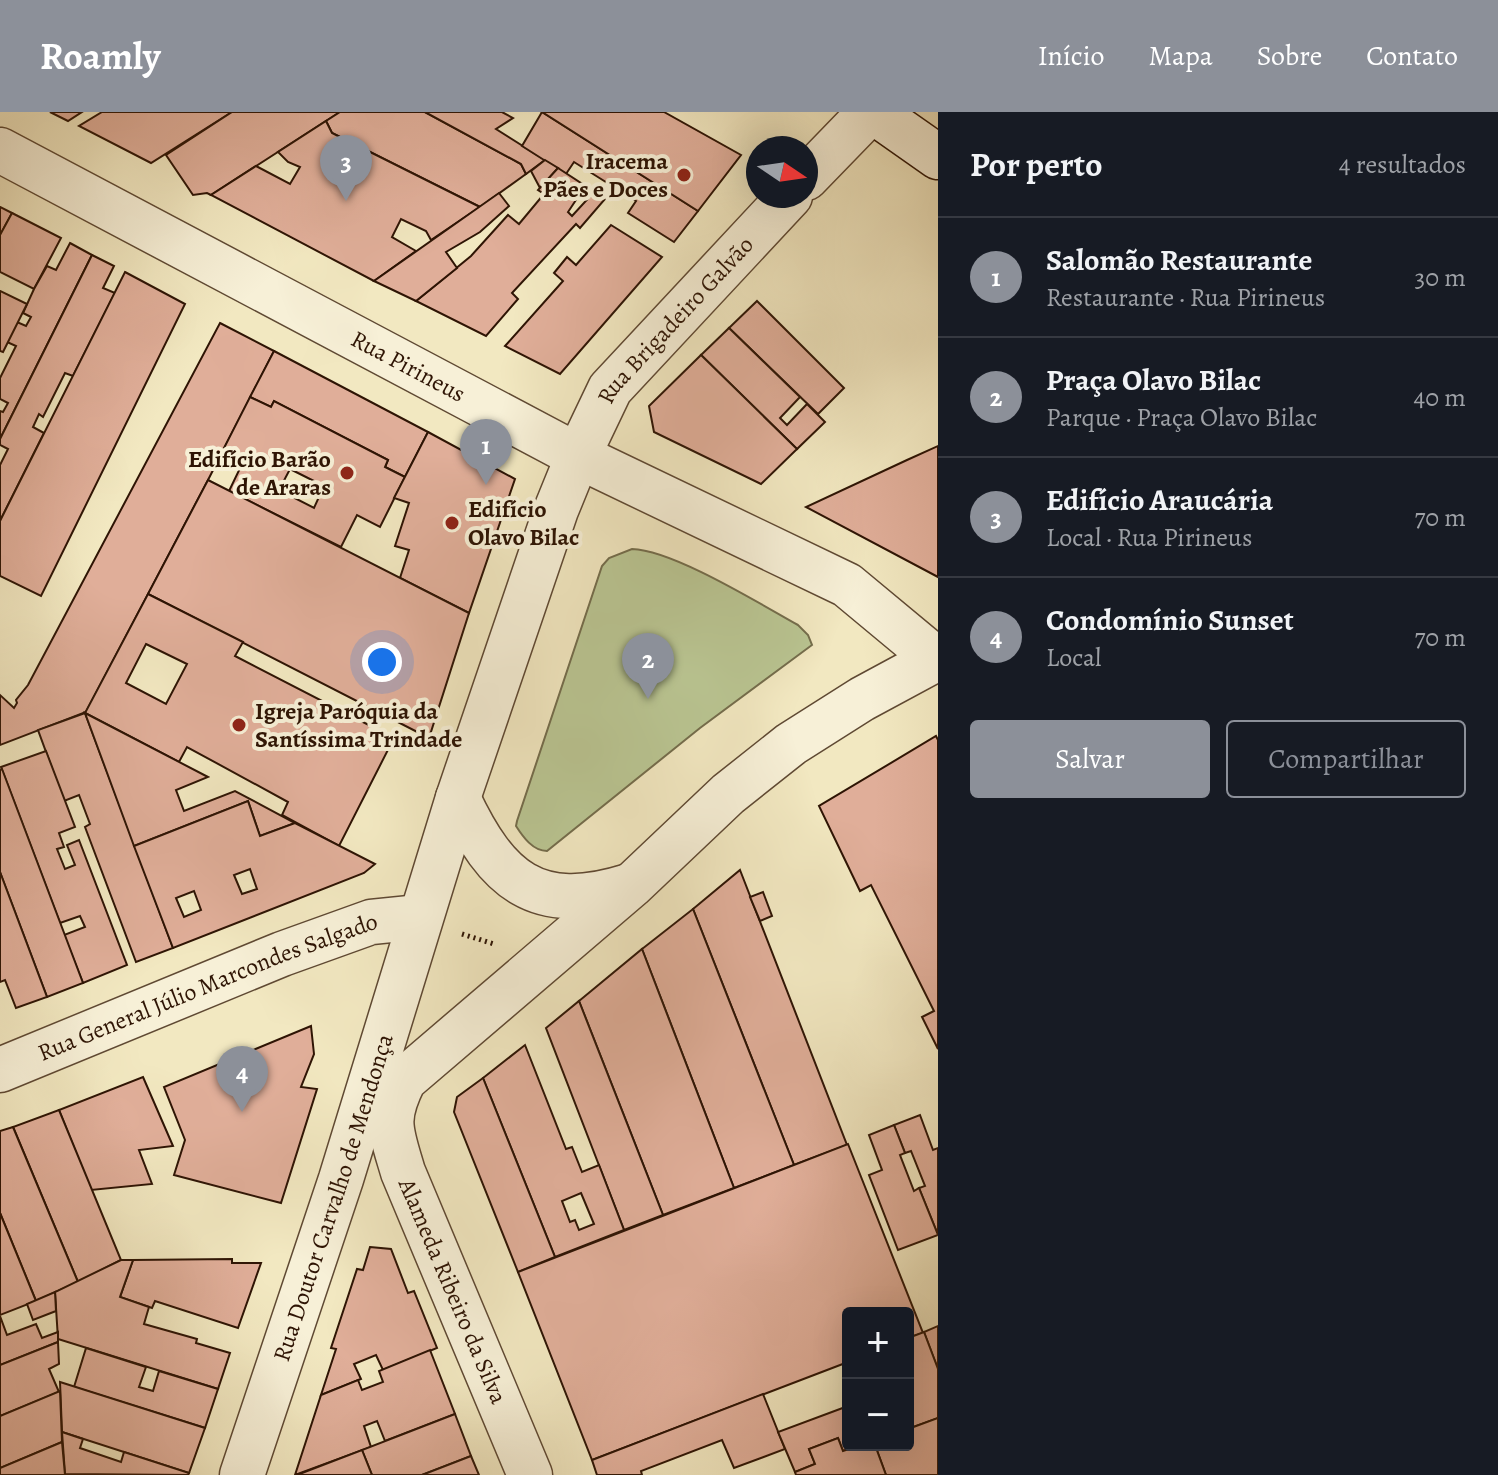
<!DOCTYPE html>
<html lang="pt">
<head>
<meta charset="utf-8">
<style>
	:root { --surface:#171b24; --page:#242831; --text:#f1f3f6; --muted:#9ea1a6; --line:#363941; --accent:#8c9099 }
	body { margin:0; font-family:Alegreya,serif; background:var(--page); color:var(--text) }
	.controls { position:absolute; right:24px; bottom:24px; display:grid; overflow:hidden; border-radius:8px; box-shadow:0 8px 32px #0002 }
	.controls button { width:72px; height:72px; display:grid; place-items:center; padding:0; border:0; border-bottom:2px solid var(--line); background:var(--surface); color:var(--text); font:40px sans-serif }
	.compass { position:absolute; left:746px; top:24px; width:72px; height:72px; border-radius:50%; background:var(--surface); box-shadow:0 8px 32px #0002; rotate:103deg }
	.you { position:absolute; left:382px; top:550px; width:28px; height:28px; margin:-20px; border:6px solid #fff; border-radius:50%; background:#1a73e8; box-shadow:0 0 0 12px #1a73e833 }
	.badge { display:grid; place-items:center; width:52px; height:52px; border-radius:50%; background:var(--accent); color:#fff; font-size:26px; font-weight:700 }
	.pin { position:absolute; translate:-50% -66px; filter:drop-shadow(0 2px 4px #0008) }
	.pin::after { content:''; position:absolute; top:42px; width:28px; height:24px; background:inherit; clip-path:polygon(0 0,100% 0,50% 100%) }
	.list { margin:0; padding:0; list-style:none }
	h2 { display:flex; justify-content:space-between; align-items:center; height:104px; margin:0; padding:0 32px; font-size:34px }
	h2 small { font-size:26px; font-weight:400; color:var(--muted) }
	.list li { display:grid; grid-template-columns:52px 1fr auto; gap:24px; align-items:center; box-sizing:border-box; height:120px; padding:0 32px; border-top:2px solid var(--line) }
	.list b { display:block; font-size:30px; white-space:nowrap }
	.list p { margin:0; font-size:26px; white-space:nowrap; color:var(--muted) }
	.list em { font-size:26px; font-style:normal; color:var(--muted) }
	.actions { display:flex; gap:16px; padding:24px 32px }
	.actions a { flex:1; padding:18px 0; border:2px solid var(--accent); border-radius:8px; text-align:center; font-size:28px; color:var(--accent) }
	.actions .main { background:var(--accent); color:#fff }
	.map { position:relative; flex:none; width:938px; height:1363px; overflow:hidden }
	header { display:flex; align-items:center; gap:48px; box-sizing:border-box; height:112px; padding:0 40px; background:var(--accent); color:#fff }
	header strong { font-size:38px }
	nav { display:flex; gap:44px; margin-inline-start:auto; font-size:28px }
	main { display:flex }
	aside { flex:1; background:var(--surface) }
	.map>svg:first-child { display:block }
	.green { fill:#bac693; stroke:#746d4c; stroke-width:2 }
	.building { fill:#e0ae99; stroke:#2e1404; stroke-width:2; fill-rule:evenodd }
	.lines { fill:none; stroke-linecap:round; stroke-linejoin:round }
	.street-casing { stroke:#5f4933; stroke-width:47 }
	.secondary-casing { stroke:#2e1404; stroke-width:47 }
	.path { stroke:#2e1404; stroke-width:5; stroke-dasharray:2 4; stroke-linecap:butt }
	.street { stroke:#f7f0d7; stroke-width:44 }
	.secondary { stroke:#f7f0d7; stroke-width:44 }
	.poi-dot { fill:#8f2418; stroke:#f7f0d7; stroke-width:3 }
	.labels { text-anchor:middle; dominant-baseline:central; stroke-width:8; stroke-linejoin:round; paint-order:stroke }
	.poi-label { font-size:24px; font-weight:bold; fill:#2e1404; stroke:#f7f0d7; text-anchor:end }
	.street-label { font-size:24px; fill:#2e1404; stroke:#f7f0d7 }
</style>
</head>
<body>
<header>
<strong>Roamly</strong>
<nav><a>Início</a><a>Mapa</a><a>Sobre</a><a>Contato</a></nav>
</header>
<main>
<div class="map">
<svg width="938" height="1363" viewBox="0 0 938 1363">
	<rect width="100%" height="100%" fill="#f2e8c1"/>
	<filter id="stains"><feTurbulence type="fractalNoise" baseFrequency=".0025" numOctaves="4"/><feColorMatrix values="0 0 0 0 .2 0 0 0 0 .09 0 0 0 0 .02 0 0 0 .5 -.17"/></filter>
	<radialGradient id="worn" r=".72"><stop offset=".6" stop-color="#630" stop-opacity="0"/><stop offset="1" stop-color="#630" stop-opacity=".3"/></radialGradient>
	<path class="green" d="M632,437C673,438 760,492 798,513L808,523L812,533L700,616L547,739C533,739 523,725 516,714L517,709L602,454L609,446Z"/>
	<g class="building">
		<polygon points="50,0 82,0 68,9"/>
		<polygon points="102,0 232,0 151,51 79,14"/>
		<polygon points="232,0 340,0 211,83 207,81 193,83 166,43"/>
		<polygon points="340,0 425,0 521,52 526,62 480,95 332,21 326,9"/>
		<polygon points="425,0 502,0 513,6 496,17 545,48 526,62 521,52"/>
		<polygon points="542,0 698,99 674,130 628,101 636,89 574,50 566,62 522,34"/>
		<polygon points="542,0 664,0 741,43 698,99"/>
		<polygon points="326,9 332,21 480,95 431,128 426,119 401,107 392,125 416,139 374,169 211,83 256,54 290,72 300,55 288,50 278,40"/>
		<polygon points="545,48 558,56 540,76 531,59"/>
		<polygon points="558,56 587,75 584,85 580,82 568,100 572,104 594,80 605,87 580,116 576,112 512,181 518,187 486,224 416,189 471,144 508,103 519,112 544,82 538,78"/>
		<polygon points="499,81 509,94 480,120 446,140 457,156 416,189 374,169"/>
		<polygon points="0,95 12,101 0,123"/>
		<polygon points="12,101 61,126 34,177 0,160 0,123"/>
		<polygon points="611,113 662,145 560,262 505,234 563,169 554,161 567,145 576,153"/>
		<polygon points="70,131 92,143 0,327 0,299 3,300 8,291 0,287 0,266 16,234 7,230 17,210 26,214 31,205 23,201 34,177 47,154 56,158"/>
		<polygon points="92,143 114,154 103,176 115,181 73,264 65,261 43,305 39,302 33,315 44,321 0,409 0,353 8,337 0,333 0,327"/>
		<polygon points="125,160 185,192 41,484 0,464 0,409"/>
		<polygon points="0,179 27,192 3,240 0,239"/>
		<polygon points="757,189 844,276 818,302 729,216"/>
		<polygon points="220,211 274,239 208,368 86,600 0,633 0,583 14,596 17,591 16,588 28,573"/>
		<polygon points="729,216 800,285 780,306 787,313 807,292 825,310 797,337 701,243"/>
		<polygon points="274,239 428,320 405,365 385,355 388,348 274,289 271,295 250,285"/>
		<polygon points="701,243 797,337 761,372 654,320 649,294"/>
		<path d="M250,285L271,295L274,289L388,348L385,355L405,365L380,415L357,403L341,435L229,379L245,346L224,336ZM290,357L324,374L314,396L279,378Z"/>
		<polygon points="428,320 515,367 469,501 400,466 409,438 395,434 409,391 394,386"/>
		<polygon points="938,334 938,465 806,395 907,348"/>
		<polygon points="208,368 469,501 429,626 148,482"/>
		<path d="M148,482L243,530L235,544L394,626L339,734L282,703L288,690L187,635L179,650L85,601ZM146,532L187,552L166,592L126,571Z"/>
		<polygon points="85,601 173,836 136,850 85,715 90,712 79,683 64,689 38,618"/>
		<polygon points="85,601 208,665 176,678 184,699 235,679 295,711 260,724 248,689 134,734"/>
		<polygon points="936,624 938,628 938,937 922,905 934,899 871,773 860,779 819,694"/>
		<polygon points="46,639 75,715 59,721 64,735 57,737 65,757 75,753 67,733 79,728 127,853 83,871 64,823 85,815 80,804 60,811 1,655"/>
		<polygon points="2,657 83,871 47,885 0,760 0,658"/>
		<path d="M248,689L260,724L295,711L375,752L364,761L173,836L134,734ZM250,757L257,777L242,782L234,763ZM194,779L201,798L184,805L176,786Z"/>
		<polygon points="740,758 847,1033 794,1053 693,797"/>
		<polygon points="0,760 47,885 16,896 5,868 0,870"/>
		<polygon points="763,780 772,804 760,809 750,785"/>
		<polygon points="693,797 794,1053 734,1076 642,837"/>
		<polygon points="642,837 734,1076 663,1103 579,889"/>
		<polygon points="579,889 663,1103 624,1118 546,916"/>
		<polygon points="311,914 314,942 301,975 317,977 281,1091 174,1063 185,1028 164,975"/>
		<path d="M525,933L566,1037L572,1035L582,1060L599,1053L624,1118L555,1145L483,966ZM581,1081L594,1112L579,1118L575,1108L570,1110L562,1089Z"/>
		<polygon points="143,965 173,1034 139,1038 152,1072 91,1078 59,998"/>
		<polygon points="483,966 555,1145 518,1160 454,1000 457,985"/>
		<polygon points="59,998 121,1148 78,1170 13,1015"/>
		<polygon points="920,1003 933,1038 938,1036 938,1123 919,1076 925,1074 911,1039 905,1041 894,1013"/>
		<polygon points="894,1013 905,1041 900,1043 914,1079 919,1076 938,1123 898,1138 869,1063 882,1058 869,1023"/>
		<polygon points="13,1015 78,1170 36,1189 0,1101 0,1019"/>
		<polygon points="848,1032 923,1221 908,1226 908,1201 848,1201 848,1250 592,1348 518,1160"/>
		<polygon points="0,1101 36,1189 0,1203"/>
		<polygon points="370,1135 391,1137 408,1181 414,1179 437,1236 383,1258 376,1243 354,1252 361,1267 321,1283 336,1237 331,1236 357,1157 363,1158"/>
		<polygon points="232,1147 232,1151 261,1151 238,1216 155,1189 152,1196 120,1185 133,1148"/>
		<polygon points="121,1148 133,1148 120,1185 149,1195 144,1212 197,1227 196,1231 230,1241 218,1277 58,1227 55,1180"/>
		<polygon points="55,1180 56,1199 33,1208 27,1192"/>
		<polygon points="0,1204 7,1223 36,1212 42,1226 58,1220 58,1230 0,1253"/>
		<polygon points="938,1214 938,1257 924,1220"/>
		<polygon points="924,1220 938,1257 938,1306 908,1317 908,1226"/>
		<polygon points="58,1230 59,1252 49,1257 59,1280 0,1304 0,1253"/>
		<polygon points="86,1236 146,1255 139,1275 153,1279 159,1259 218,1277 205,1316 74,1275"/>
		<polygon points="430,1238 455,1302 385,1329 377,1309 364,1314 371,1335 295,1363 321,1283 358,1268 362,1278 383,1270 379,1259"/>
		<polygon points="60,1270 205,1316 189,1361 62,1320"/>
		<polygon points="60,1279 62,1330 0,1356 0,1304"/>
		<polygon points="763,1282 785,1337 734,1356 722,1328 641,1359 642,1363 597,1363 592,1348"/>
		<polygon points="848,1294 848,1333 861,1333 843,1339 838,1326 809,1337 815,1352 795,1360 778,1320"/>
		<polygon points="455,1302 471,1344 422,1363 372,1363 362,1338"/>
		<polygon points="938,1306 938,1363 886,1363 875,1333 908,1333 908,1317"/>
		<polygon points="62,1320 83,1327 80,1336 121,1350 124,1340 189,1361 188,1363 65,1362"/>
		<polygon points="838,1326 843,1339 861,1333 875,1333 886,1363 796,1363 795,1360 815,1352 809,1337"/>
		<polygon points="62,1330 65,1363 0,1363 0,1356"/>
		<polygon points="362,1338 372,1363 297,1363"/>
		<polygon points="471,1344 479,1363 422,1363"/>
	</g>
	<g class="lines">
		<defs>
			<g id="street">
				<path id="s1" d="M0,38L578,344L847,473L936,547"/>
				<polyline points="806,66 870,0"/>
				<path d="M458,686C497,769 536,803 629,774"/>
				<path id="s2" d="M0,958L282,842L371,810L420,805"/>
				<path id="s3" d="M242,1363L341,1067L458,686L556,398L578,344L610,277L790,84"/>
				<path d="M530,1363L403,1060C391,1019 384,1008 404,968L632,773L728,682L791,632L862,587L938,546"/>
			</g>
			<polyline id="secondary" points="874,0 938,45"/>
		</defs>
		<use href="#street" class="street-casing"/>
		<use href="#secondary" class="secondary-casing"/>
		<polyline class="path" points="462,822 494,832"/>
		<use href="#street" class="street"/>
		<use href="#secondary" class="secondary"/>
	</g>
	<g class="poi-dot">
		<circle cx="684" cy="63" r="8"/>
		<circle cx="347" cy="361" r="8"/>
		<circle cx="452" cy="411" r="8"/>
		<circle cx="239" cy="613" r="8"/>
	</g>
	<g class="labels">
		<g class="poi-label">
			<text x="668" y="49">Iracema<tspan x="668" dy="28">Pães e Doces</tspan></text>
			<text x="331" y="347">Edifício Barão<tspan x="331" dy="28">de Araras</tspan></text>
			<text x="468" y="397" text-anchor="start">Edifício<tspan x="468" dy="28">Olavo Bilac</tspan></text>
			<text x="255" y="599" text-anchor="start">Igreja Paróquia da<tspan x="255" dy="28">Santíssima Trindade</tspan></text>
		</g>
		<g class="street-label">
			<text stroke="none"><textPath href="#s3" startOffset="1242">Rua Brigadeiro Galvão</textPath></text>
			<text stroke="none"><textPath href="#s1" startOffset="462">Rua Pirineus</textPath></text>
			<text stroke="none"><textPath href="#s2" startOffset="224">Rua General Júlio Marcondes Salgado</textPath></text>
			<text stroke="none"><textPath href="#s3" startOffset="292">Rua Doutor Carvalho de Mendonça</textPath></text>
			<text transform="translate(453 1179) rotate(67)">Alameda Ribeiro da Silva</text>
		</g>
	</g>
	<rect width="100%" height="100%" filter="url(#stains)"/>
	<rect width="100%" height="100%" fill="url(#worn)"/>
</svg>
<div class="controls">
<button>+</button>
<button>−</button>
</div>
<svg class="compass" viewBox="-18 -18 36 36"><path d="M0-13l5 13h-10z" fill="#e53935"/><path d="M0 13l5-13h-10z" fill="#9ea1a6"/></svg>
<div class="you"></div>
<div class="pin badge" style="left:486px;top:373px">1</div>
<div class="pin badge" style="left:648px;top:587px">2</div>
<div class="pin badge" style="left:346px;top:89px">3</div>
<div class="pin badge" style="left:242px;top:1000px">4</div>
</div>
<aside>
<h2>Por perto<small>4 resultados</small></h2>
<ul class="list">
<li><span class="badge">1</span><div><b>Salomão Restaurante</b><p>Restaurante · Rua Pirineus</p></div><em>30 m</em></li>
<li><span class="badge">2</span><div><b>Praça Olavo Bilac</b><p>Parque · Praça Olavo Bilac</p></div><em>40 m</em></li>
<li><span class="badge">3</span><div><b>Edifício Araucária</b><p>Local · Rua Pirineus</p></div><em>70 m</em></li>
<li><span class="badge">4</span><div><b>Condomínio Sunset</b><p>Local</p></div><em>70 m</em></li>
</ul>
<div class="actions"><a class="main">Salvar</a><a>Compartilhar</a></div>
</aside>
</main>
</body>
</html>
